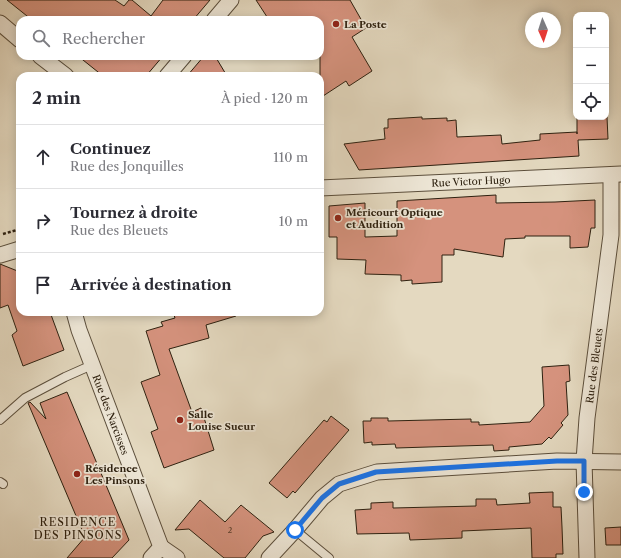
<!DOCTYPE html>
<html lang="fr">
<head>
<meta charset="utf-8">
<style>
	:root { --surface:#fff; --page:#f7f7f7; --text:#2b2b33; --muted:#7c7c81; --line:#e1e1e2 }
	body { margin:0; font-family:"Libre Caslon Text",serif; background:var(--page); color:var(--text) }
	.controls { position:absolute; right:12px; top:12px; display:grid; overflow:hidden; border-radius:8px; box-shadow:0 2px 10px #0003 }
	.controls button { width:36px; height:36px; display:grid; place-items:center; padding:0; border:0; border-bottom:1px solid var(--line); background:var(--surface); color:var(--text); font:20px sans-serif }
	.compass { position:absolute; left:525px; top:12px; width:36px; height:36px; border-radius:50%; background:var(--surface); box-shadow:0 2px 10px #0003; rotate:177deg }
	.stop { position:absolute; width:12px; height:12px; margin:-9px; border:3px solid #1a73e8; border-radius:50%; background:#fff }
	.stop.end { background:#1a73e8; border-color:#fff; box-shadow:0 1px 4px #0008 }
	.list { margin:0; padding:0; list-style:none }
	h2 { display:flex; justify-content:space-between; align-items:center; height:52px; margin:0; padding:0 16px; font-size:17px }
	h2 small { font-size:13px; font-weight:400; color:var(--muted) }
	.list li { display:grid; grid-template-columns:26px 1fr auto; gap:12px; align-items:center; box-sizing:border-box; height:64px; padding:0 16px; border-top:1px solid var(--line) }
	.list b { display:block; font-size:15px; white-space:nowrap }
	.list p { margin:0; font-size:13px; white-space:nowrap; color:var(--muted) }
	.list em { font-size:13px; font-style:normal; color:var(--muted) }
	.icon { flex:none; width:22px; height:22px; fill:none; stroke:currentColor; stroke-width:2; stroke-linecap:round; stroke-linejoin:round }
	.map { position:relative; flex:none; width:621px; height:558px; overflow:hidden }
	.search { position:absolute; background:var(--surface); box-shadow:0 2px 10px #0003; left:16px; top:16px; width:308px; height:44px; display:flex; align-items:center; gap:10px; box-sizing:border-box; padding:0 14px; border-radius:12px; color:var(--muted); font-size:15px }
	.panel { position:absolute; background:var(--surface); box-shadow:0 2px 10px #0003; left:16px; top:72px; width:308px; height:244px; border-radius:12px }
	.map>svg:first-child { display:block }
	.building { fill:#d5927d; stroke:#2e2110 }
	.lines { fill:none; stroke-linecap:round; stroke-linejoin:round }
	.service-casing { stroke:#5c4f3c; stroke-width:10 }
	.minor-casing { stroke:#5c4f3c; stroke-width:17 }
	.path { stroke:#2e2110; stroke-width:2.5; stroke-dasharray:3 2; stroke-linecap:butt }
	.service { stroke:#ede6d6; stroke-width:8 }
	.minor { stroke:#ede6d6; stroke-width:15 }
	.route { stroke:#1a73e8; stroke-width:5 }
	.poi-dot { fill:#8f2418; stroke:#ede6d6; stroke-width:1.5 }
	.labels { text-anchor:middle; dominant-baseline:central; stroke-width:3.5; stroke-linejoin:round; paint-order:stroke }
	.number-label { font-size:8px; fill:#583d2b }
	.poi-label { font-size:10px; font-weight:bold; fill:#2e2110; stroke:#ede6d6; text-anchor:start }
	.street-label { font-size:10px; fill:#2e2110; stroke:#ede6d6 }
	.neighbourhood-label { font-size:11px; letter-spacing:1px; fill:#2e2110; stroke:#ede6d6 }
</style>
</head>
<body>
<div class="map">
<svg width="621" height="558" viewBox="0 0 621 558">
	<rect width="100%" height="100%" fill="#e4d9c0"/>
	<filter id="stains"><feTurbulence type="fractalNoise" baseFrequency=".005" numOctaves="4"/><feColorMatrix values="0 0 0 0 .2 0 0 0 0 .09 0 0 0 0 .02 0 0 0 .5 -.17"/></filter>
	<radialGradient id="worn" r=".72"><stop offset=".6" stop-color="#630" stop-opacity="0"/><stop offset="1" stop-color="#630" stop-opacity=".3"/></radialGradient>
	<g class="building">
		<polygon points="7,0 115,0 124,6 129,0 132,0 151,16 163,0 210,0 193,20 32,20"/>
		<polygon points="256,0 350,0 366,28 352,37 372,71 349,86 346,81 320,98 320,20 269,20"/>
		<polygon points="78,56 163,56 146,76 103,76"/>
		<polygon points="204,56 215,56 227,76 187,76"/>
		<polygon points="422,117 422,119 447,118 447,121 456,120 457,137 501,135 502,144 540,140 540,134 577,132 577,134 577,117 607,117 608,139 578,140 579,156 359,170 344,144 385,139 384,128 388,128 388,119"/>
		<polygon points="496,195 496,203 555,202 595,200 595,228 591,228 588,247 570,248 570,236 525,236 525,238 505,239 503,257 454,249 454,255 442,255 442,282 412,284 412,280 401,281 401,275 365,274 366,260 337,259 337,237 329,237 329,206 365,203 365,237 397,236 397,201"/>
		<polygon points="0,264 20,272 20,312 50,312 64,350 23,366 12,335 17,331 8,305 0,308"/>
		<polygon points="173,312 236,312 236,316 206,325 209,338 169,349 192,412 201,408 214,450 164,468 151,432 158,429 141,382 160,375 146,331 163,326 161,322 175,318"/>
		<polygon points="569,365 570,381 566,382 568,415 561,423 563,425 551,439 549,437 542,444 509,447 509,450 494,451 493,445 396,448 395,444 372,445 372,442 364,443 363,421 371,421 371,418 388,418 388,421 471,419 471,422 479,422 479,425 530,422 544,406 542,367"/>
		<polygon points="67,392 129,540 112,558 67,558 85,537 28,403 30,402 46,419 40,403"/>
		<polygon points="331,416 349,430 295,493 293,491 287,498 269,483 324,420 327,422"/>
		<polygon points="553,492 553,507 561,507 562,527 563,554 556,554 556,558 532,558 531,528 462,531 462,538 410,540 409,533 357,534 355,510 371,509 371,503 393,502 393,508 476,506 476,499 496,499 497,505 530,503 529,493"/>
		<polygon points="200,500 225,522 241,505 274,532 263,536 245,558 224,558 189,529 175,530"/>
		<polygon points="621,527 621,545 606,545 605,528"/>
	</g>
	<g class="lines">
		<defs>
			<g id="service">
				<polyline points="0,420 25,398 65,377 92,365"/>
				<polyline points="0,482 3,484"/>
				<polyline points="295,530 329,558"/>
			</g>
			<g id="minor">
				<polyline points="214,20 231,0"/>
				<polyline points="0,23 20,40"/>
				<polyline points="40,56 66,76"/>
				<polyline points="167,76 184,56"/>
				<path id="s1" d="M320,188L621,174"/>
				<polyline points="0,255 20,249"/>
				<path id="s2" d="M74,312L79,330L161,547L151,558"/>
				<polyline points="161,547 177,558"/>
				<polyline points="269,558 295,530 322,498 339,484 377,472 557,461 621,462"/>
				<path id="s3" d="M587,558L584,461L587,418L611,235V175"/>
			</g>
		</defs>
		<use href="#service" class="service-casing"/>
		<use href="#minor" class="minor-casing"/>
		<polyline class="path" points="3,234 20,229"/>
		<use href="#service" class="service"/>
		<use href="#minor" class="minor"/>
	</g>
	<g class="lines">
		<polyline class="route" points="295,530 322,498 339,484 376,472 557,461 584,461 584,492"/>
	</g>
	<g class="poi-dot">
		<circle cx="336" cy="24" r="4"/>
		<circle cx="338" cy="218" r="4"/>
		<circle cx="180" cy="420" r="4"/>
		<circle cx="77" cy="474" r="4"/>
	</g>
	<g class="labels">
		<g class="number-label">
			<text x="230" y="530">2</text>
		</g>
		<g class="poi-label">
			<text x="344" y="24">La Poste</text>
			<text x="346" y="212">Méricourt Optique<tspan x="346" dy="12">et Audition</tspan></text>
			<text x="188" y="414">Salle<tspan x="188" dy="12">Louise Sueur</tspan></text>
			<text x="85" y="468">Résidence<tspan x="85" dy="12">Les Pinsons</tspan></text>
		</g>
		<g class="street-label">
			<text stroke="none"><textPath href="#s1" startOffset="151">Rue Victor Hugo</textPath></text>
			<text stroke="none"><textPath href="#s3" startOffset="193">Rue des Bleuets</textPath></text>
			<text stroke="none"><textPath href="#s2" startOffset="109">Rue des Narcisses</textPath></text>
		</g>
		<g class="neighbourhood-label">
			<text x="78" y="522">RESIDENCE<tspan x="78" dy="13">DES PINSONS</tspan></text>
		</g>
	</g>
	<rect width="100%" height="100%" filter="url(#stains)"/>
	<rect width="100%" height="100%" fill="url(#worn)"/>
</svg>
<div class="controls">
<button>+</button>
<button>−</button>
<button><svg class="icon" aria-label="locate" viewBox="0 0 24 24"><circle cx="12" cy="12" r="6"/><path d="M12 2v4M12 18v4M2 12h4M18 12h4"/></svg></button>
</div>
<svg class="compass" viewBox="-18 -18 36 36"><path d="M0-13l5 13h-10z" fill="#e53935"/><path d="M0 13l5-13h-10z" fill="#7c7c81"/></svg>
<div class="stop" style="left:295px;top:530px"></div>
<div class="stop end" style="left:584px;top:492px"></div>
<div class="search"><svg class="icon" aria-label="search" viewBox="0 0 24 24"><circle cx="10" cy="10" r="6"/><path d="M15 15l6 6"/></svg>Rechercher</div>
<section class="panel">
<h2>2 min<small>À pied · 120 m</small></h2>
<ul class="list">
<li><svg class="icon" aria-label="ahead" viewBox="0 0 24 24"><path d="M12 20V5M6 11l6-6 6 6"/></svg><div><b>Continuez</b><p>Rue des Jonquilles</p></div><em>110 m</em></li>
<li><svg class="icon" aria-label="right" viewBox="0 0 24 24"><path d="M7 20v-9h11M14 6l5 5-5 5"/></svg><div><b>Tournez à droite</b><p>Rue des Bleuets</p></div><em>10 m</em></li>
<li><svg class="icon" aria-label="arrive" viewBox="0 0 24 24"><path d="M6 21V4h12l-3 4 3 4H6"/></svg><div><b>Arrivée à destination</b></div></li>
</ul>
</section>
</div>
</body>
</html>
